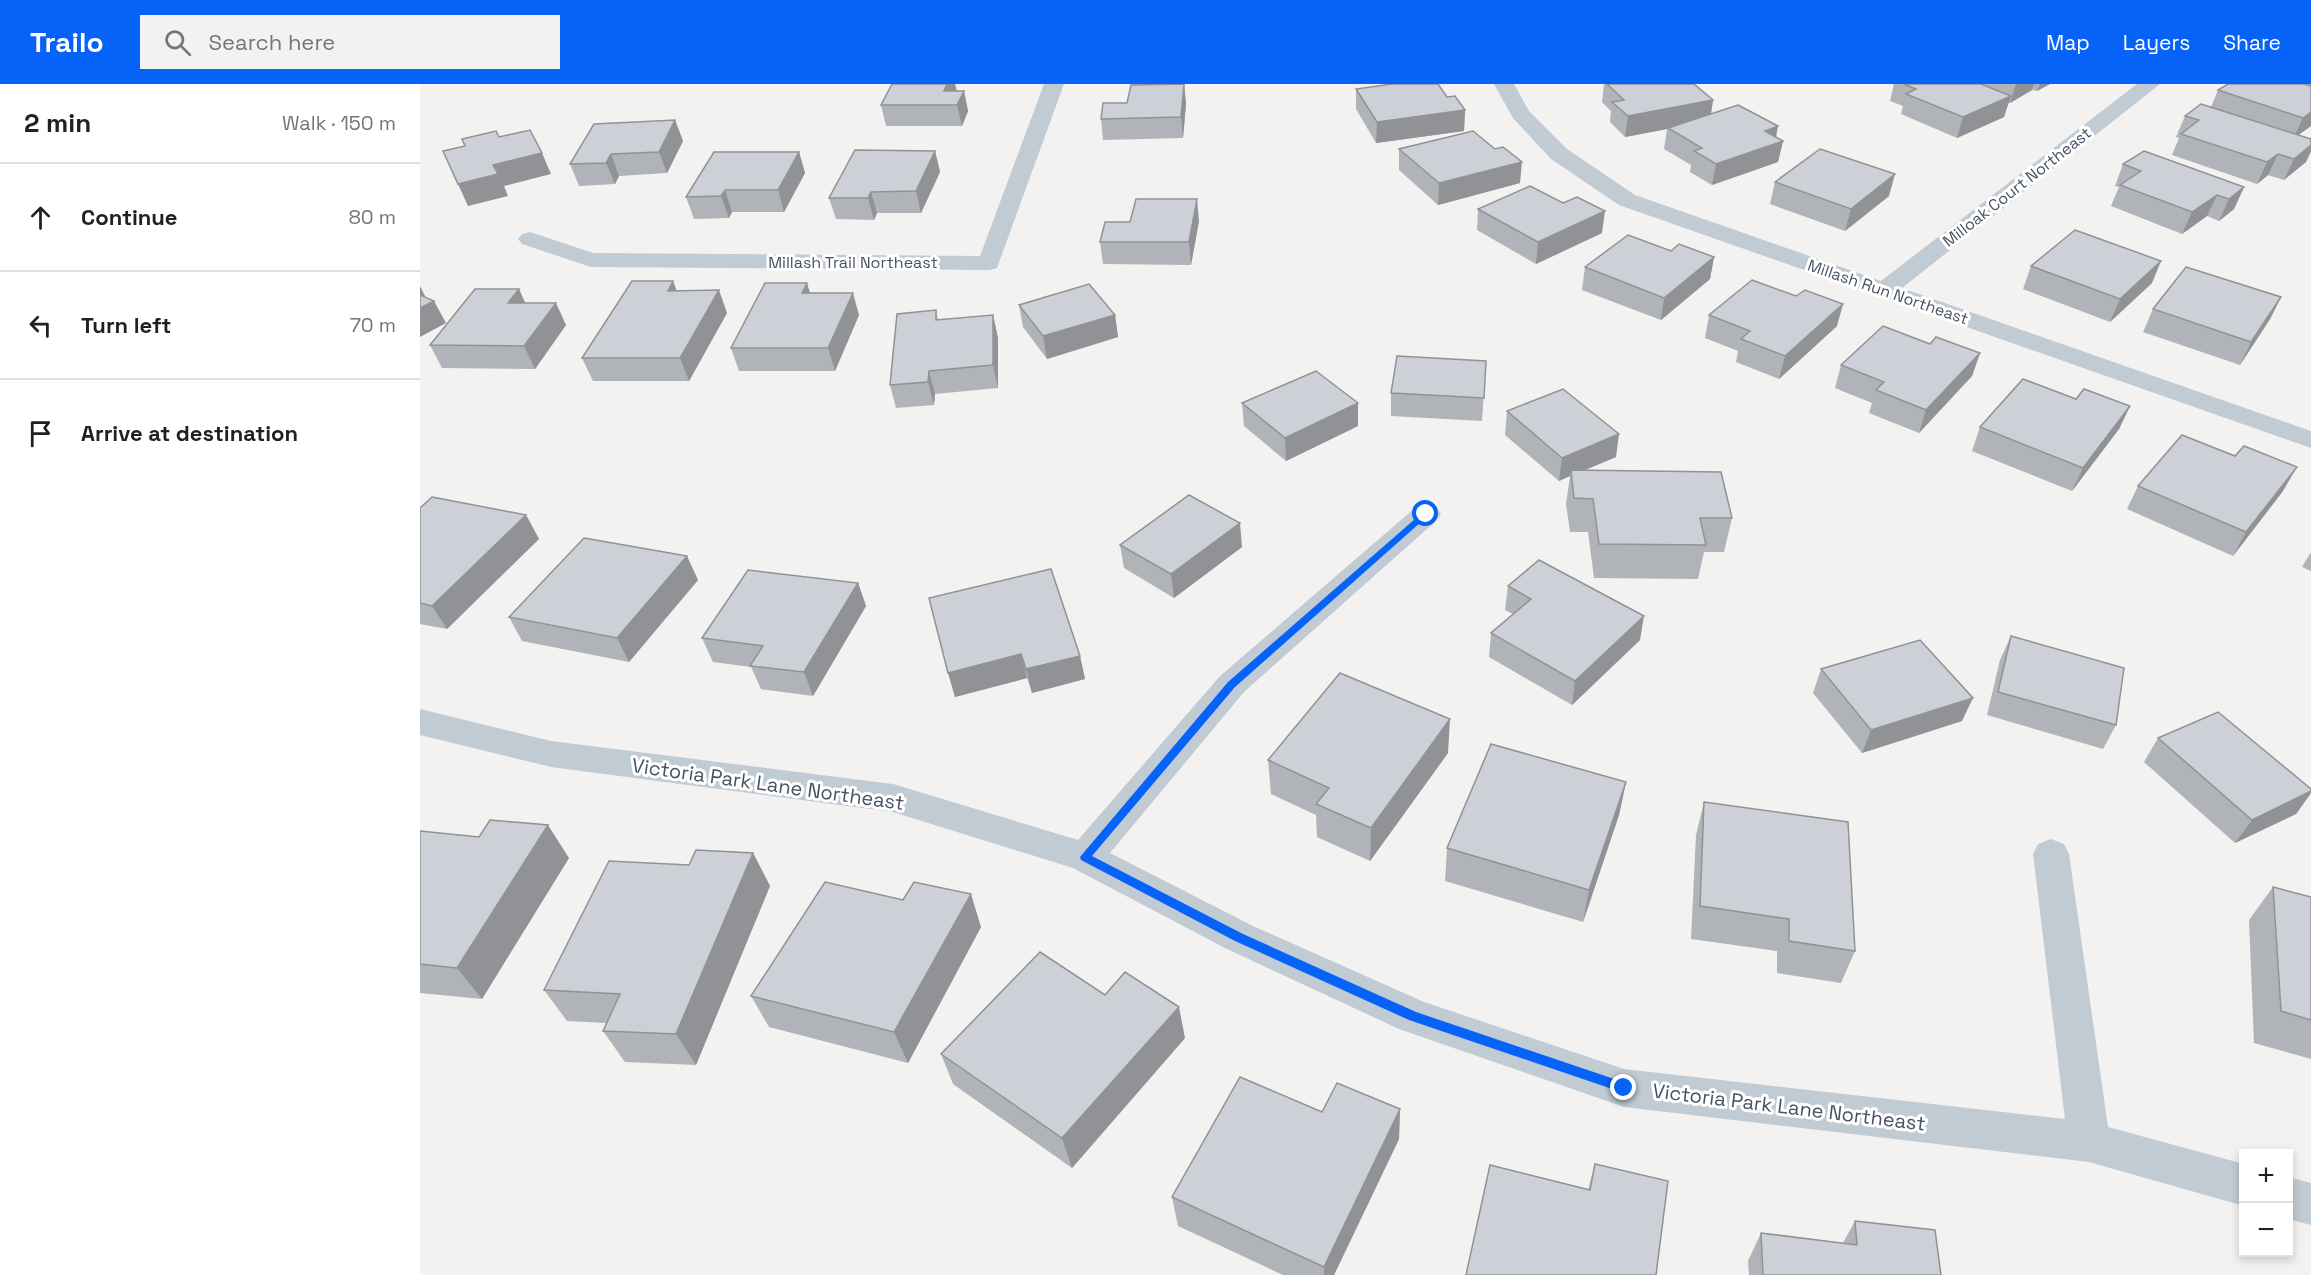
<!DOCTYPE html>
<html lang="en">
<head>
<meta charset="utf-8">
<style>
	:root { --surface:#fff; --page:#f2f2f2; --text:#202124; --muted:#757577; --line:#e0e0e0; --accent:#0763f7 }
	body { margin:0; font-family:"Space Grotesk",sans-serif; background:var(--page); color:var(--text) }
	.controls { position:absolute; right:18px; bottom:18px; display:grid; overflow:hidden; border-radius:0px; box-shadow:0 3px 9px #0003 }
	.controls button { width:54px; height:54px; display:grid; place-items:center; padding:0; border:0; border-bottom:2px solid var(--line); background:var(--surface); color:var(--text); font:30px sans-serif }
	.stop { position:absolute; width:18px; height:18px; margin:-14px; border:4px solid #0763f7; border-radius:50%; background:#fff }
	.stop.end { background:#0763f7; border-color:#fff; box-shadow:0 2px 6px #0008 }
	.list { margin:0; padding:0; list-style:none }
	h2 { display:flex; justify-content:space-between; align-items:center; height:78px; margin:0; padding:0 24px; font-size:26px }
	h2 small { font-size:20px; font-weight:400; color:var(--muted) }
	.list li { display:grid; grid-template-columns:39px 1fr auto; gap:18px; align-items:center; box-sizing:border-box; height:108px; padding:0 24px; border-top:2px solid var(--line) }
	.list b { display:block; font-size:22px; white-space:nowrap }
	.list em { font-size:20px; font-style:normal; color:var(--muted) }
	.icon { flex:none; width:33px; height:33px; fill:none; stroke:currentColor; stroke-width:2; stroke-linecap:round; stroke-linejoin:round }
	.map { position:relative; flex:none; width:1891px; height:1191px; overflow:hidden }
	header { display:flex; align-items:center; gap:36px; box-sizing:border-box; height:84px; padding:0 30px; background:var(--accent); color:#fff }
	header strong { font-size:28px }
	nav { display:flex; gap:33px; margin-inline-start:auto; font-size:21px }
	.search { width:420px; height:54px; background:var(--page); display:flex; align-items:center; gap:15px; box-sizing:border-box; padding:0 21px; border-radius:0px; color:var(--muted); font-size:22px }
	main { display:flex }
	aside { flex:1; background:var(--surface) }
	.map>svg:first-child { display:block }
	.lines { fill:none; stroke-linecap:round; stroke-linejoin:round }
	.street { fill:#c1cbd4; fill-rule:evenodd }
	.wall { fill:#b0b3b8 }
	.shaded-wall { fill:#909296 }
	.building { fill:#cdd0d6; stroke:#909296; stroke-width:1.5 }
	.route { fill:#0763f7 }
	.labels { text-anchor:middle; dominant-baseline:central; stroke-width:6; stroke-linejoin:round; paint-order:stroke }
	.far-street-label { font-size:16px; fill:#475361; stroke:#fff }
	.street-label { font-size:20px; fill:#475361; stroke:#fff }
</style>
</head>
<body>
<header>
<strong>Trailo</strong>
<div class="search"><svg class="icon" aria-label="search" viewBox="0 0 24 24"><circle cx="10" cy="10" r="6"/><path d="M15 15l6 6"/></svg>Search here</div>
<nav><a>Map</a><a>Layers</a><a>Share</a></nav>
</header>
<main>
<aside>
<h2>2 min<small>Walk · 150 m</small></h2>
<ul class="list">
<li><svg class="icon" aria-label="ahead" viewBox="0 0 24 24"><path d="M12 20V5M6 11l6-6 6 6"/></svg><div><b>Continue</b></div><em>80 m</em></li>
<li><svg class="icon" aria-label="left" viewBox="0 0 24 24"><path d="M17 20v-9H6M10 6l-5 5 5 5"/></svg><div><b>Turn left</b></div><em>70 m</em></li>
<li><svg class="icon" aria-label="arrive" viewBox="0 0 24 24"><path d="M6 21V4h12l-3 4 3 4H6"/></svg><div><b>Arrive at destination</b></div></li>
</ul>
</aside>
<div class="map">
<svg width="1891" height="1191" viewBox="0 0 1891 1191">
	<rect width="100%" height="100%" fill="#f4f1f1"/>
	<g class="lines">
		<g class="street">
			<polygon points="624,0 644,0 577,184 569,186 171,183 102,160 98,155 102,150 110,148 173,169 560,172"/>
			<polygon points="1074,0 1094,0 1109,27 1147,65 1215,111 1461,197 1717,0 1740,0 1482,204 1891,347 1891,364 1199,121 1131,75 1093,34"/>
			<polygon points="1006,421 1016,423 1021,430 1016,437 824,608 690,769 833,842 1004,918 1204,985 1645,1035 1613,770 1618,760 1631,755 1644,760 1649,770 1688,1043 1824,1080 1824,1122 1669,1078 1204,1023 979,945 805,864 653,784 473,728 131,683 0,651 0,625 131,657 473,700 658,756 800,592 996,423"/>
			<polygon points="1868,1093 1891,1099 1891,1141 1868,1135"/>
		</g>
	</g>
	<g class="wall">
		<polygon points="472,0 535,0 537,7 544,7 548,27 542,42 466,42 461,21"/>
		<polygon points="764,0 766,20 763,54 683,56 681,35 707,19"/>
		<polygon points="1184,0 1274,0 1293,16 1291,29 1356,53 1363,57 1358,78 1292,101 1270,88 1271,81 1244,65 1247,45 1205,53 1190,38 1191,27 1182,18"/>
		<polygon points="1474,0 1630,0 1617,7 1612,6 1590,19 1588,19 1584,33 1537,54 1481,30 1483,22 1470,17"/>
		<polygon points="1808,0 1891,0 1891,42 1878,51 1891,55 1891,67 1886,78 1864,96 1848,91 1837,100 1752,71 1759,54 1756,53 1765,32 1791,23 1798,6"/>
		<polygon points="936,5 1027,13 1045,26 1044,47 956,59 936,25"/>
		<polygon points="255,36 263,57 247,89 199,92 195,100 159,102 150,80"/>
		<polygon points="979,65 1100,99 1018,121 979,86"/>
		<polygon points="515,67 520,88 501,129 457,129 454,136 416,135 409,114"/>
		<polygon points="379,68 385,89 364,128 312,128 309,134 274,135 266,113"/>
		<polygon points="1703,80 1824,103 1814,125 1799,137 1787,132 1762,150 1691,122 1699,103 1695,102"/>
		<polygon points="1355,98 1469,112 1425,147 1350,120"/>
		<polygon points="1058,125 1182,149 1116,180 1057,146"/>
		<polygon points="779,137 771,181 683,180 680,158 710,138"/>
		<polygon points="1294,173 1290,195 1241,236 1162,206 1165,183"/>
		<polygon points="1611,182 1732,199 1690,238 1603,205"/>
		<polygon points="257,207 307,229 269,297 173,297 162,274"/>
		<polygon points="390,209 439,231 415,287 319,287 311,264"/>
		<polygon points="1861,213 1850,235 1820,281 1723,248 1733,225"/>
		<polygon points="105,219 146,241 115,285 22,284 10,261"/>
		<polygon points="599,221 695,231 698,253 627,275 603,243"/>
		<polygon points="516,226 518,236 573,231 578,254 578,304 515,310 514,321 476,324 470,301"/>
		<polygon points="1289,231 1417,242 1359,295 1316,278 1318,267 1285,254"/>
		<polygon points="1510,260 1560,269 1552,292 1499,349 1449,329 1452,319 1415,304 1421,281"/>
		<polygon points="1066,277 1062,337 971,332 971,309"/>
		<polygon points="1656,315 1710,322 1699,345 1652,407 1552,367 1560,343"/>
		<polygon points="822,319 938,319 938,342 866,377 824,342"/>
		<polygon points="1087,327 1196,373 1164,386 1312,434 1304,468 1284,468 1278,495 1174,494 1168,448 1150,448 1146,420 1150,392 1139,397 1085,351"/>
		<polygon points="1718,402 1863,407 1813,472 1707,425"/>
		<polygon points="0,424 106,431 119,455 27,545 0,540"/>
		<polygon points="700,461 822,463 754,514 704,484"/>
		<polygon points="1891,468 1891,487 1882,483"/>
		<polygon points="278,496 209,578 102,557 89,533"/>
		<polygon points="438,499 446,522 393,612 341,605 331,583 293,578 282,554"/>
		<polygon points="1088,502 1220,556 1152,621 1069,573 1071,549 1093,530 1085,526"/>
		<polygon points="509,514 660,572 665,595 612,609 607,594 535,613"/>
		<polygon points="1591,552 1696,641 1683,665 1567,631 1580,576"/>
		<polygon points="1401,585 1542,637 1442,669 1393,609"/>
		<polygon points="1738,654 1891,705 1891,709 1876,730 1815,759 1724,678"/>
		<polygon points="1028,669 950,777 897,753 896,731 851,710 848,676"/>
		<polygon points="1206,698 1199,731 1163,838 1025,797 1027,764"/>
		<polygon points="1284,718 1435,867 1421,899 1357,889 1357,867 1271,855 1276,751"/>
		<polygon points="0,747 59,753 149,774 62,915 0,909"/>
		<polygon points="333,769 350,802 276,981 205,978 183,947 186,939 147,937 124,906"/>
		<polygon points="1853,803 1891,813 1891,975 1834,959 1829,836"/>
		<polygon points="561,843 488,979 349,943 331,912"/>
		<polygon points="685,911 765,954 652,1084 533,1000 521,970"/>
		<polygon points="980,1025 979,1055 914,1191 863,1191 758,1142 752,1113 902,1028"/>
		<polygon points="1175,1080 1236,1191 1168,1106"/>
		<polygon points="1435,1137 1521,1191 1329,1191 1328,1177 1341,1149 1423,1159"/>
	</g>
	<g class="shaded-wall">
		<polygon points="527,0 535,0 537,9 524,7"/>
		<polygon points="764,0 766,20 763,54 761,33"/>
		<polygon points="1596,0 1614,0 1612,6 1590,19"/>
		<polygon points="1620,0 1630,0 1617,7"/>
		<polygon points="544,7 548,27 542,42 537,21"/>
		<polygon points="1591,12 1584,33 1537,54 1543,33"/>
		<polygon points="1293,16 1290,37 1248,44 1247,45 1205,53 1208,32"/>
		<polygon points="1045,26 1044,47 956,59 957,38"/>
		<polygon points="1891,28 1891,42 1873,55 1883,34"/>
		<polygon points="255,36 263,57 247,89 239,68"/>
		<polygon points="1358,42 1355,59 1363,57 1358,78 1292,101 1296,80 1345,47"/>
		<polygon points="1891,61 1891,67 1886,78 1864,96 1874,75"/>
		<polygon points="515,67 520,88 501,129 496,107"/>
		<polygon points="379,68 385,89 364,128 358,106"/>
		<polygon points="122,69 131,90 84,102 88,112 48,122 38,100 73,81"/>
		<polygon points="191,70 199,92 195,100 186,79"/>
		<polygon points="1858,70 1848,91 1837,100 1847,78"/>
		<polygon points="1102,78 1100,99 1018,121 1019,99"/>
		<polygon points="1475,90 1469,112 1425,147 1431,125"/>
		<polygon points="1824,103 1814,125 1799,137 1809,115"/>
		<polygon points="305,106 312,128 309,134 301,112"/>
		<polygon points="451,108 457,129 454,136 448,114"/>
		<polygon points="1797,111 1787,132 1762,150 1772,128"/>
		<polygon points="777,115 779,137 771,181 769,158"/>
		<polygon points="1185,127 1182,149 1116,180 1118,158"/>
		<polygon points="1294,173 1290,195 1241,236 1244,214"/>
		<polygon points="1741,177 1732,199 1690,238 1700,215"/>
		<polygon points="253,197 262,220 248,207"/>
		<polygon points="387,199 394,222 382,209"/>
		<polygon points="0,202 7,216 0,220"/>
		<polygon points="99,205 109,227 88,219"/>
		<polygon points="299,206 307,229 269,297 260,274"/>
		<polygon points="433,209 439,231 415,287 408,264"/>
		<polygon points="1861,213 1850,235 1820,281 1831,258"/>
		<polygon points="14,217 26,239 0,253 0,224"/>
		<polygon points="136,219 146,241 115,285 104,262"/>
		<polygon points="1423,220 1417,242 1359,295 1365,272"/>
		<polygon points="573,231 578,254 578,304 573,281"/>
		<polygon points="695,231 698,253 627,275 623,252"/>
		<polygon points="1560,269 1552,292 1499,349 1506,326"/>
		<polygon points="509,287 515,310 514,321 508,298"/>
		<polygon points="938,319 938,342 866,377 865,354"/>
		<polygon points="1710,322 1699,345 1652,407 1663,384"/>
		<polygon points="1199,350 1196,373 1151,392 1151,386 1150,392 1139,397 1142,374"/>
		<polygon points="1877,383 1863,407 1813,472 1826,448"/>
		<polygon points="106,431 119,455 27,545 12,522"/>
		<polygon points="820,439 822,463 754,514 751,490"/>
		<polygon points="267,472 278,496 209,578 197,554"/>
		<polygon points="438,499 446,522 393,612 384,588"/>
		<polygon points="1224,532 1220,556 1152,621 1155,597"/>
		<polygon points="601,570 607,594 535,613 528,589"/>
		<polygon points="660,572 665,595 612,609 606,585"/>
		<polygon points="1553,614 1542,637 1442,669 1451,646"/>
		<polygon points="1030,635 1028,669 950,777 951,744"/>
		<polygon points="1206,698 1199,731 1163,838 1169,806"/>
		<polygon points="1891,707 1891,709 1876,730 1815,759 1832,736"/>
		<polygon points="128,741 149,774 62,915 37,884"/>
		<polygon points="333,769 350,802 276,981 256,950"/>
		<polygon points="551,810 561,843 488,979 474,948"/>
		<polygon points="759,923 765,954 652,1084 642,1054"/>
		<polygon points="980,1025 979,1055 914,1191 904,1191 904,1183"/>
	</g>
	<g class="building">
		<polygon points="472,0 527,0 524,7 544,7 537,21 461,21"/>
		<polygon points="764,0 761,33 681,35 683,19 707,19 711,1"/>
		<polygon points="972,0 1018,0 1027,13 1035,12 1045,26 957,38 936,5"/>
		<polygon points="1187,0 1274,0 1293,16 1208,32 1192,18 1204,16"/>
		<polygon points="1484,0 1561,0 1591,12 1543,33 1486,10 1496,5"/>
		<polygon points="1808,0 1884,0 1891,2 1891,28 1883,34 1798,6"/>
		<polygon points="1781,20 1891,55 1891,61 1874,75 1858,70 1847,78 1761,50 1779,36 1765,32"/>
		<polygon points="1318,21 1358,42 1345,47 1363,57 1296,80 1274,67 1282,64 1248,44"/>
		<polygon points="255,36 239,68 191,70 186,79 150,80 174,40"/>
		<polygon points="110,46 122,69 73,81 78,90 38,100 23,67 45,62 42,55 76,47 79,53"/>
		<polygon points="1053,47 1075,65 1083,63 1102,78 1019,99 979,65"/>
		<polygon points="1400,65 1475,90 1431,125 1355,98"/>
		<polygon points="435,66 515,67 496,107 451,108 448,114 409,114"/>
		<polygon points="1724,67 1824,103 1809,115 1797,111 1772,128 1700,101 1721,87 1703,80"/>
		<polygon points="294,68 379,68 358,106 305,106 301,112 266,113"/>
		<polygon points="1110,102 1143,119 1157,113 1185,127 1118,158 1058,125"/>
		<polygon points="716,115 777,115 769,158 680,158 685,138 710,138"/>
		<polygon points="1655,146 1741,177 1700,215 1611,182"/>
		<polygon points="1208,151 1251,167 1259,160 1294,173 1244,214 1165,183"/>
		<polygon points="1766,183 1861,213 1831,258 1733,225"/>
		<polygon points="1332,196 1376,212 1385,206 1423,220 1365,272 1321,255 1330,247 1289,231"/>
		<polygon points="212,197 253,197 248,207 299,206 260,274 162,274"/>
		<polygon points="345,199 387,199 382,209 433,209 408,264 311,264"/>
		<polygon points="669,200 695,231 623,252 599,221"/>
		<polygon points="55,205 99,205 88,219 136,219 104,262 10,261"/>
		<polygon points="0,211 14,217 0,224"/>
		<polygon points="516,226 516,236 573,231 573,281 509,287 508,298 470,301 477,230"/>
		<polygon points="1463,242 1510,260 1516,253 1560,269 1506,326 1456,306 1464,298 1421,281"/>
		<polygon points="977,272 1066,277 1064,314 971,309"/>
		<polygon points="896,287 938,319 865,354 822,319"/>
		<polygon points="1603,295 1656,315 1664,305 1710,322 1663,384 1560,343"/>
		<polygon points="1143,305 1199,350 1142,374 1087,327"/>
		<polygon points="1762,351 1815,372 1824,362 1877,383 1826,448 1718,402"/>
		<polygon points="1151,386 1301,388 1312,434 1280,434 1286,461 1179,460 1173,415 1154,414"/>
		<polygon points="769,411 820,439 751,490 700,461"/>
		<polygon points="12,413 106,431 12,522 0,519 0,424"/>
		<polygon points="164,454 267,472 197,554 89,533"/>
		<polygon points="1119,476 1224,532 1155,597 1071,549 1111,515 1088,502"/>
		<polygon points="631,485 660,572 606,585 601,570 528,589 509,514"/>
		<polygon points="328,486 438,499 384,588 330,582 343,562 282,554"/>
		<polygon points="1591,552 1704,584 1696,641 1578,608"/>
		<polygon points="1500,556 1553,614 1451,646 1401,585"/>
		<polygon points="920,589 1030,635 951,744 896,720 909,704 848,676"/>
		<polygon points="1798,628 1891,705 1891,707 1832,736 1738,654"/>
		<polygon points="1071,660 1206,698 1169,806 1027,764"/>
		<polygon points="1284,718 1428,738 1435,867 1369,857 1369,835 1280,822"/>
		<polygon points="70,736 128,741 37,884 0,880 0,747 59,753"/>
		<polygon points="276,766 333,769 256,950 183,947 200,910 124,906 189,777 269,781"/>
		<polygon points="405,798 483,816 494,798 551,810 474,948 331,912"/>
		<polygon points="1853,803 1891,813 1891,936 1861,927"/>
		<polygon points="620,868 685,911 705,888 759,923 642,1054 521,970"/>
		<polygon points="820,993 902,1028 917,999 980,1025 904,1183 752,1113"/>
		<polygon points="1175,1080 1248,1097 1236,1191 1046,1191 1070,1081 1170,1106"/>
		<polygon points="1435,1137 1515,1146 1521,1191 1343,1191 1341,1149 1437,1161"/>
	</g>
	<polygon class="route" points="1003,428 1010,430 815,603 672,772 823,850 996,928 1209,1000 1211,1004 1204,1009 989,936 815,857 661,776 660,773 808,598"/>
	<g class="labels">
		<g class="far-street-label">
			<text transform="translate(1597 103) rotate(-38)">Milloak Court Northeast</text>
			<text x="433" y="178">Millash Trail Northeast</text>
			<text transform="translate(1468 208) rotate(19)">Millash Run Northeast</text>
		</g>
		<g class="street-label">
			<text transform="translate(348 700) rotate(8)">Victoria Park Lane Northeast</text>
			<text transform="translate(1369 1023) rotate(7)">Victoria Park Lane Northeast</text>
		</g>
	</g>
</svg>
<div class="controls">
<button>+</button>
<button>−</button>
</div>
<div class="stop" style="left:1006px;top:430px"></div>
<div class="stop end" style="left:1204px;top:1004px"></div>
</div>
</main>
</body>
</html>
